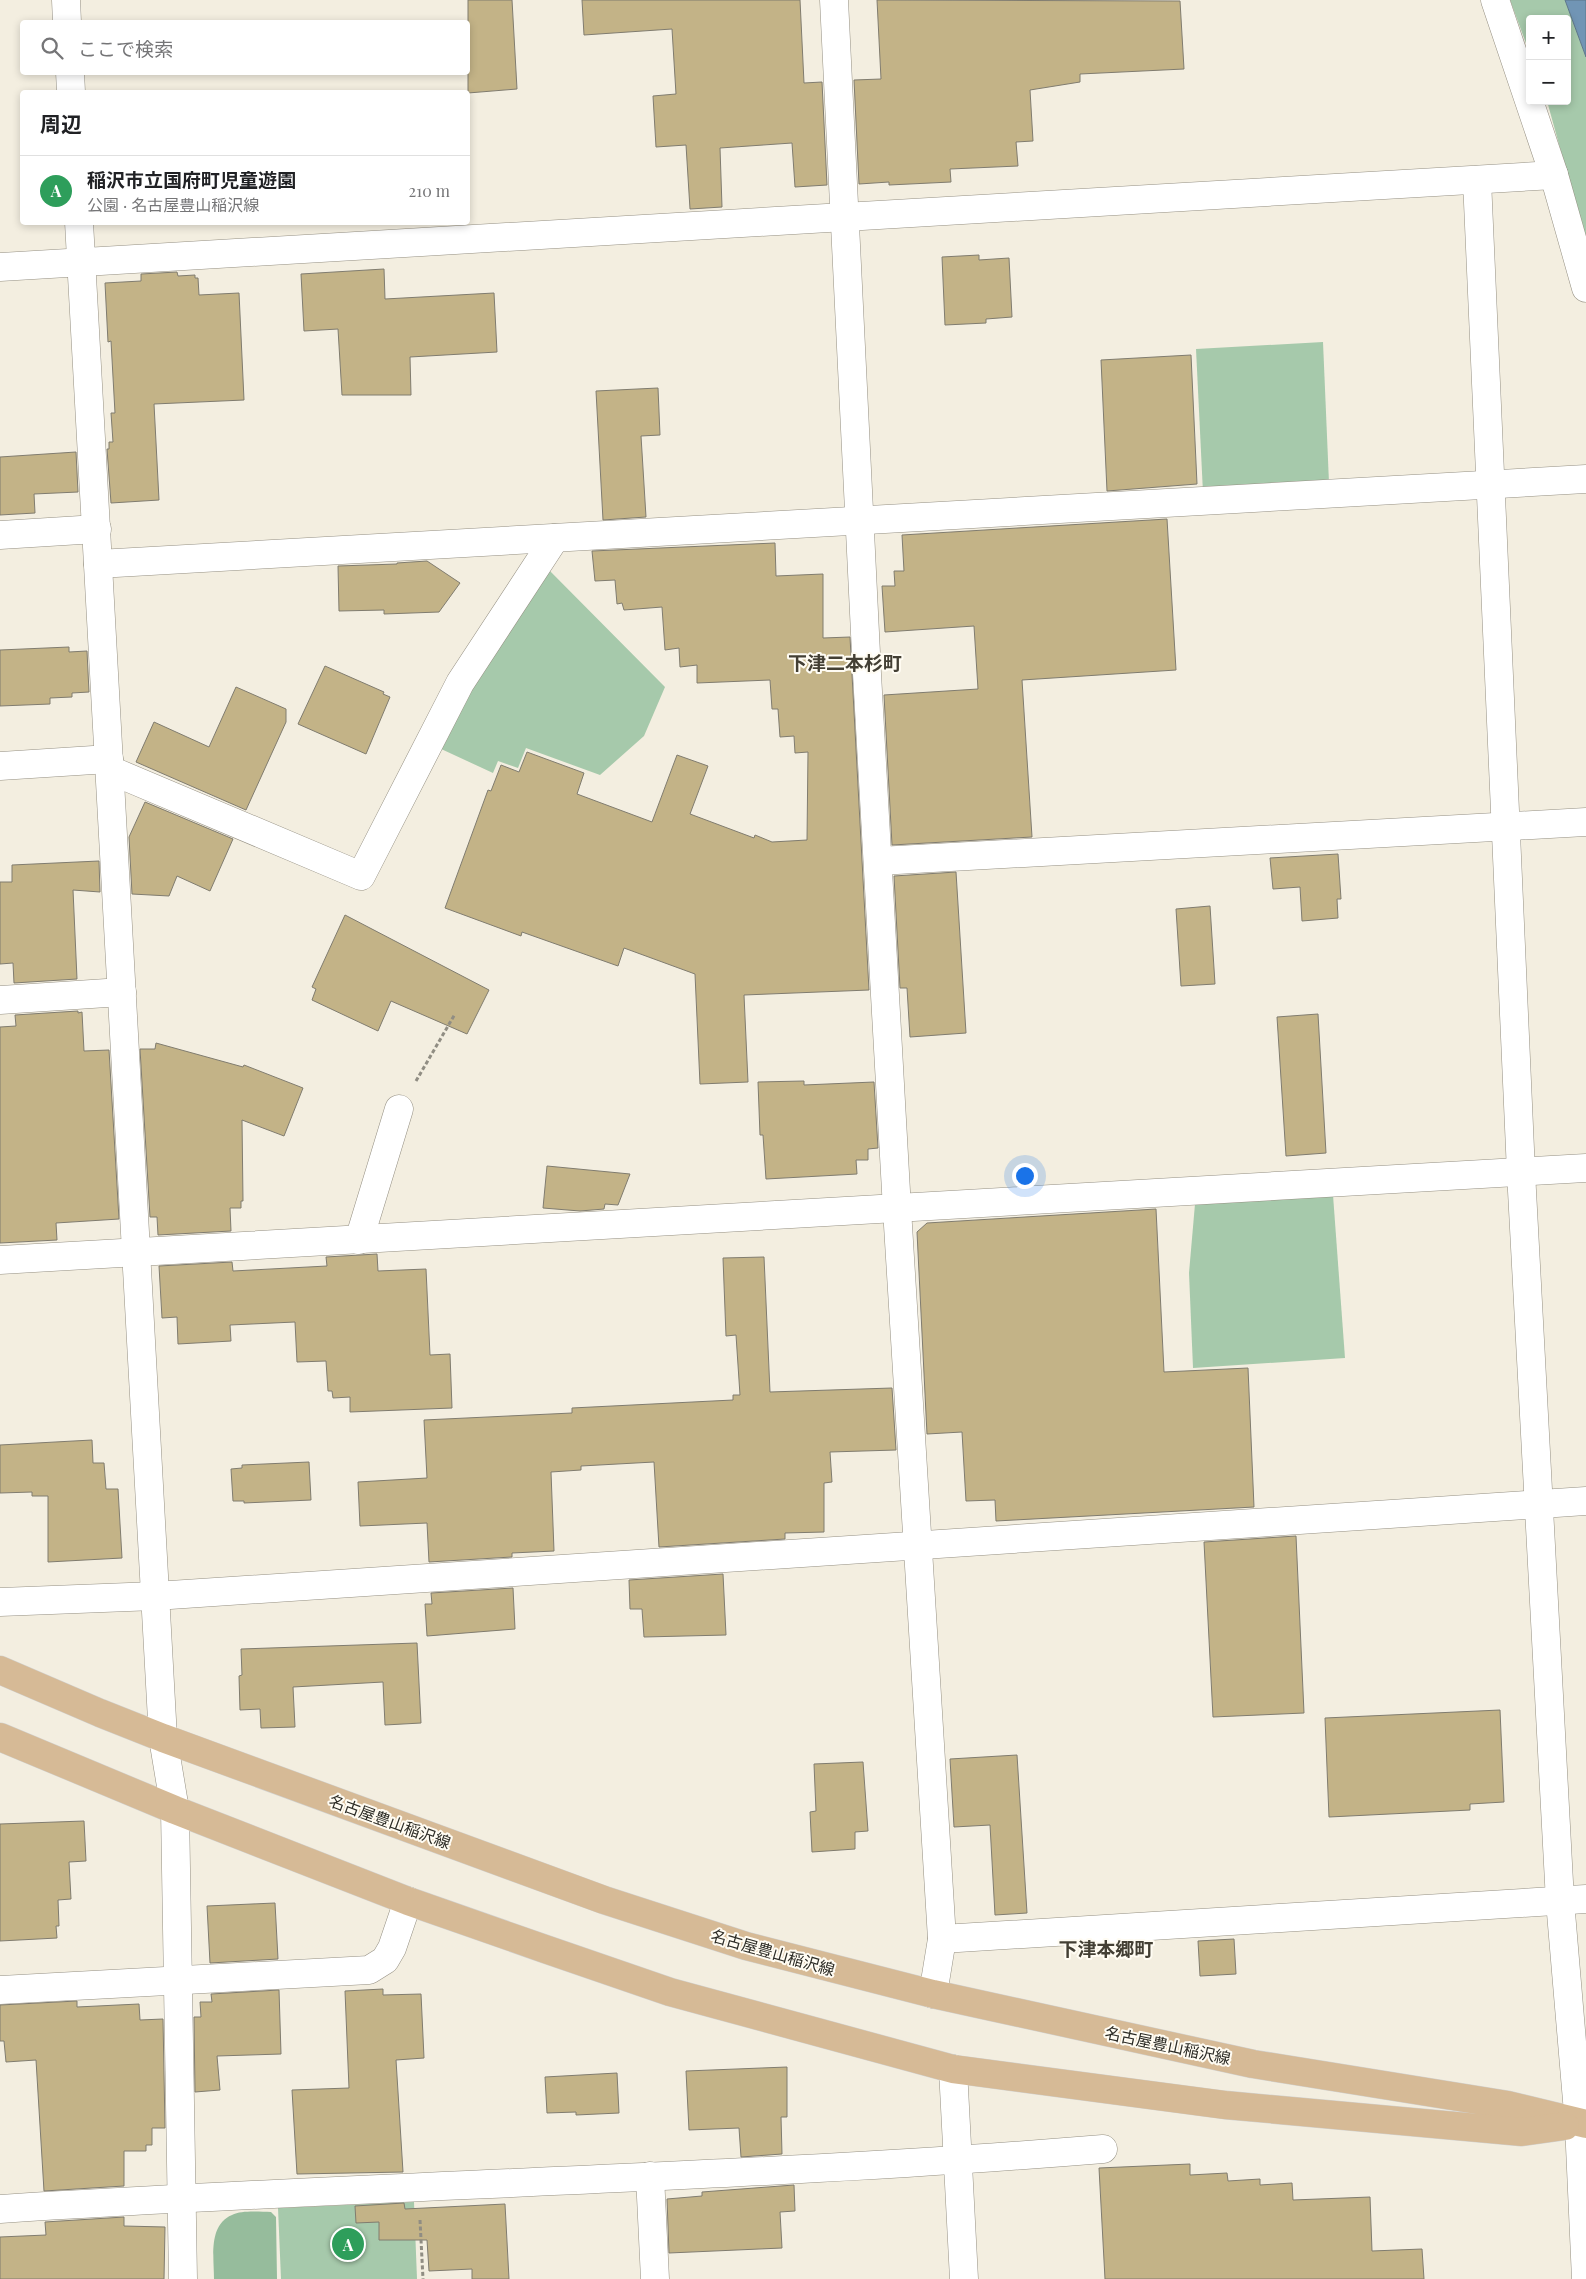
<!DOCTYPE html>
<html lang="ja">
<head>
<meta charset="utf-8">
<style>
	:root { --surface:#fff; --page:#f6f6f6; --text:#202124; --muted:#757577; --line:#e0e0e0; --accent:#b45309 }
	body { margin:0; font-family:"Playfair Display","Noto Sans JP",serif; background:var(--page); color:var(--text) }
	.controls { position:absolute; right:15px; top:15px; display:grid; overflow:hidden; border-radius:5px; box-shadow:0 2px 8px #0003 }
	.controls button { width:45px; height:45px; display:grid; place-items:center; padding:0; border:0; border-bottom:1px solid var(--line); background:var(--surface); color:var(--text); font:25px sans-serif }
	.you { position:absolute; left:1024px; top:1175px; width:18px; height:18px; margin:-12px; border:4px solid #fff; border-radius:50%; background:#1a73e8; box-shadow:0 0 0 8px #1a73e833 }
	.badge { display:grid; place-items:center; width:32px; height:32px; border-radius:50%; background:var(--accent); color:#fff; font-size:16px; font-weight:700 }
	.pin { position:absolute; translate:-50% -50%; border:2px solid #fff; box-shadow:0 1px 5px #0006 }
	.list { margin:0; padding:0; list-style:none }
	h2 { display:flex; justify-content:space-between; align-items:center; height:65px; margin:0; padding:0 20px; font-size:21px }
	h2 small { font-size:16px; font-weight:400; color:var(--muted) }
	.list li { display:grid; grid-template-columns:32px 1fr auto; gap:15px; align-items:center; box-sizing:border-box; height:70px; padding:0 20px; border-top:1px solid var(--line) }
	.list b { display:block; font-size:19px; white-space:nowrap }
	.list p { margin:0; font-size:16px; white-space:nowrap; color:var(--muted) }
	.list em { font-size:16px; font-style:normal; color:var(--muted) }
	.icon { flex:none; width:28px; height:28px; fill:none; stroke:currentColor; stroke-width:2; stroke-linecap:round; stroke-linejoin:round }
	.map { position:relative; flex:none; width:1586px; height:2279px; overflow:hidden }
	.search { position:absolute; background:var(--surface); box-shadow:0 2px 8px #0003; left:20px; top:20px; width:450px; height:55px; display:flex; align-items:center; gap:12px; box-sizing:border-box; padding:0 18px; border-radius:5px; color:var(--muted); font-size:19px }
	.panel { position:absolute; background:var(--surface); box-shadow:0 2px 8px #0003; left:20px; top:90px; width:450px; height:135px; border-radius:5px }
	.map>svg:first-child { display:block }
	.green { fill:#a6c9ab }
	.forest { fill:#96bc9c }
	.water { fill:#7195b5; stroke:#5d768a }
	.building { fill:#c3b387; stroke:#807c6f }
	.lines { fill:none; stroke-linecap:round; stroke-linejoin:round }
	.minor-casing { stroke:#959083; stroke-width:29 }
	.major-casing { stroke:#d1d1cf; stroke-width:29 }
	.path { stroke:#908d83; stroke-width:3; stroke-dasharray:4 2.5; stroke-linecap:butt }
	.minor { stroke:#fff; stroke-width:28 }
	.major { stroke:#d6ba96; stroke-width:28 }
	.labels { text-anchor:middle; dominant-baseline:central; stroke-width:4; stroke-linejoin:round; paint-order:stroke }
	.street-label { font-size:16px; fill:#2d2c26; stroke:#fffcf3 }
	.quarter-label { font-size:19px; font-weight:bold; fill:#433f34; stroke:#fffcf3 }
</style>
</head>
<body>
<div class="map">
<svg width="1586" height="2279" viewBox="0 0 1586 2279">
	<rect width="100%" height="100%" fill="#f3eee0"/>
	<g class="green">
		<polygon points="1510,0 1565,0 1586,57 1586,242 1547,101 1567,101 1567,19 1530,19 1530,54"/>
		<polygon points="1323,342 1329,483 1203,493 1196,349"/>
		<polygon points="546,567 665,687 644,736 600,775 526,748 518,768 498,761 493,773 439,748 474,679"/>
		<polygon points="1333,1195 1345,1358 1193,1368 1189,1273 1195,1204"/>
		<polygon points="414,2202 417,2279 281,2279 278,2208"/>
	</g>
	<path class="forest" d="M271,2212L276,2217L277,2279H214C214,2258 208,2225 232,2215C242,2210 260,2212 271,2212Z"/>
	<polygon class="water" points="1565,0 1586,0 1586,57"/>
	<g class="building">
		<polygon points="468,0 512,0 517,89 468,93"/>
		<polygon points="582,0 800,0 804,83 822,82 827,185 795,187 792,143 720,148 722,207 690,209 686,145 656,147 653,96 676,94 672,29 584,35"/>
		<polygon points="877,0 1180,1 1184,69 1080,74 1080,82 1030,90 1033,141 1016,142 1018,166 950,169 951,182 889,185 889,182 859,184 854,80 881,79"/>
		<polygon points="979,255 979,260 1009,258 1012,317 986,319 986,323 945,325 942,257"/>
		<polygon points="384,269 385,299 494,293 497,352 410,357 411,395 342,395 338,329 304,331 301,274"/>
		<polygon points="177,272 178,276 195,275 195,278 198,278 199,295 239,293 244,400 154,404 159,500 111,503 107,449 109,449 109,442 113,442 111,413 115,413 111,341 108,342 105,283 141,281 141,274"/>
		<polygon points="1191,355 1197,484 1107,491 1101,360"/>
		<polygon points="658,388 660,435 641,436 646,517 603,520 596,391"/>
		<polygon points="76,452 78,492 34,494 35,513 0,515 0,457"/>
		<polygon points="1167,519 1176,670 1022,680 1032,837 892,845 884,695 978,689 974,626 885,632 882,586 895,586 894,571 904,571 902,535"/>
		<polygon points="775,543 776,576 823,574 823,638 850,637 869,990 744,995 748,1082 700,1084 695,974 624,948 618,966 522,932 521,936 445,908 488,790 491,791 501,765 519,772 527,752 584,773 577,794 652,822 677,755 708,766 690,814 754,838 755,835 772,842 807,840 808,752 795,753 794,736 780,737 778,709 772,709 770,680 697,683 697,665 680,667 679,648 665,650 662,607 624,610 622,603 617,604 615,580 595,581 592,551"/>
		<polygon points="427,561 460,583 439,612 384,614 384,610 339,611 338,566 397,564 397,563"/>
		<polygon points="69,647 69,652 87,651 89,692 72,693 72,697 50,698 50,704 0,706 0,650"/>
		<polygon points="325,666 384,692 383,694 390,697 366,754 298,724"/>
		<polygon points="236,687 286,709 286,722 246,810 136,762 154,722 209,747"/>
		<polygon points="145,802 233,839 210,891 177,876 169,896 132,894 129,837"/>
		<polygon points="1338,854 1341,899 1337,899 1338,918 1302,921 1300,887 1273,889 1270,858"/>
		<polygon points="99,861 100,892 73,890 77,979 14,983 13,963 0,964 0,882 12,882 12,865"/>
		<polygon points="956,872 966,1033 910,1037 907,988 900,988 894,876"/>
		<polygon points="1210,906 1215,984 1181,986 1176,909"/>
		<polygon points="345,915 489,990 467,1034 391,1001 378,1031 312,1000 316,989 312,987"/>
		<polygon points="78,1011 78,1013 82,1012 84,1051 109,1050 119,1219 56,1223 57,1240 0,1243 0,1027 16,1026 15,1015"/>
		<polygon points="1318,1014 1326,1153 1286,1156 1277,1017"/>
		<polygon points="156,1043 243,1067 244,1065 303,1088 284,1136 242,1120 243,1201 241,1201 241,1208 230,1208 231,1231 158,1235 157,1217 150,1217 140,1049 155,1049"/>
		<polygon points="804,1081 804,1085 874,1082 878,1148 868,1149 868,1160 856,1160 857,1174 766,1179 763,1135 760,1135 758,1082"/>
		<polygon points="547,1166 630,1174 618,1205 605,1204 604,1209 580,1211 543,1208"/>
		<polygon points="1156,1209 1164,1372 1248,1368 1254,1507 996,1521 995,1500 966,1501 962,1432 927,1434 917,1232 927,1223"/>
		<polygon points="377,1254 378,1271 426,1269 430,1355 450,1354 452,1408 350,1412 350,1397 333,1398 332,1391 328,1391 326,1361 297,1362 295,1322 230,1325 231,1341 178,1344 177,1317 162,1318 159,1266 232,1262 233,1271 327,1266 326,1257"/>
		<polygon points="764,1257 770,1392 892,1388 896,1450 830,1452 832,1482 824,1483 824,1532 785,1533 785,1539 659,1547 654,1462 581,1466 581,1470 551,1472 554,1551 512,1553 512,1557 429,1562 427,1523 360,1526 358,1482 427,1478 424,1420 572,1413 572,1408 733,1400 733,1395 740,1395 736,1335 726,1336 723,1258"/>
		<polygon points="92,1440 93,1463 104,1463 106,1489 118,1489 122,1558 48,1562 48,1496 32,1496 32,1492 0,1493 0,1445"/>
		<polygon points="309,1462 311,1500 244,1503 244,1501 233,1501 231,1469 242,1468 242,1465"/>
		<polygon points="1296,1536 1304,1713 1213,1717 1204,1542"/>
		<polygon points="723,1574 726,1635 644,1637 642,1609 630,1609 629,1580"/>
		<polygon points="513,1588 515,1629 427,1636 425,1604 432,1604 431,1593"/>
		<polygon points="417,1643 421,1723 385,1725 383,1682 293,1687 295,1727 261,1728 260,1709 240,1710 239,1676 242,1675 241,1649"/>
		<polygon points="1500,1710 1504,1802 1470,1804 1470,1810 1329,1817 1325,1718"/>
		<polygon points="1017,1755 1027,1913 995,1915 990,1825 954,1827 950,1759"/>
		<polygon points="863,1762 868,1831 855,1832 855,1849 812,1852 810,1812 816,1811 814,1764"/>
		<polygon points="84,1821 86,1861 69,1862 71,1899 58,1900 59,1926 56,1926 57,1938 0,1941 0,1824"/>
		<polygon points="275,1903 278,1959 210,1963 207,1906"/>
		<polygon points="1234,1939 1236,1974 1200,1976 1198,1941"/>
		<polygon points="383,1989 383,1995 421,1994 424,2058 396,2060 403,2172 297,2174 292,2090 349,2088 345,1991"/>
		<polygon points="279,1990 281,2054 217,2056 220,2090 195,2092 194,2017 201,2017 200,2002 212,2002 211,1994"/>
		<polygon points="77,2001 77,2007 139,2004 140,2020 163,2019 165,2128 152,2128 152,2145 146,2145 146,2151 124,2151 124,2186 44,2191 36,2060 6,2062 4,2041 0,2041 0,2005"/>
		<polygon points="787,2067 787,2117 781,2117 782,2154 741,2157 739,2128 689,2130 686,2071"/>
		<polygon points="617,2073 619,2113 576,2115 576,2112 547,2113 545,2077"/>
		<polygon points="1190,2164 1190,2175 1227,2173 1228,2181 1260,2179 1260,2185 1292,2183 1293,2200 1370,2197 1372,2251 1422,2249 1424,2279 1105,2279 1099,2168"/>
		<polygon points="794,2185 795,2211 780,2212 782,2248 669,2253 667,2199 702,2196 702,2192"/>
		<polygon points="404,2203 405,2209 505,2204 509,2279 472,2279 472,2269 429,2271 427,2240 379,2240 379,2222 356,2223 355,2206"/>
		<polygon points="124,2217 124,2226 165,2227 164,2279 0,2279 0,2237 46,2235 45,2222"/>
	</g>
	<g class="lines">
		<defs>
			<g id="minor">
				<polyline points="66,0 67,22"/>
				<polyline points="834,0 867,674 897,1209 942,1939 933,1994"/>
				<polyline points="1495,0 1554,175 1586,288"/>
				<polyline points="70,72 71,92"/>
				<polyline points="1477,180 1521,1172 1560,1901 1579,2124 1586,2279"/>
				<polyline points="79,222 163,1738 175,1810 183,2279"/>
				<polyline points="0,267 1554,175"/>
				<polyline points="0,535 97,529"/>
				<polyline points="98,564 1586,479"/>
				<polyline points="0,766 109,759"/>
				<polyline points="110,770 361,876 460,683 555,538"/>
				<polyline points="879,861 1586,822"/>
				<polyline points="0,1000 122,992"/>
				<polyline points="359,1240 399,1109"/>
				<polyline points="0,1260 1586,1168"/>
				<polyline points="0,1602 155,1596 1586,1501"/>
				<polyline points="942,1939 1586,1899"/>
				<polyline points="0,1990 369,1970 385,1960 392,1948 408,1901"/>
				<polyline points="953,2069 964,2279"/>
				<polyline points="650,2176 655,2279"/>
				<path d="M0,2209C368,2185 736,2179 1103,2149"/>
			</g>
			<g id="major">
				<polyline points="0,1670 100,1713 163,1738 604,1900 746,1946 933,1994 1253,2064 1508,2105 1586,2124"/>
				<polyline points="0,1737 175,1810 408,1901 545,1949 670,1992 953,2069 1225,2105 1522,2132 1565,2126"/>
			</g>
		</defs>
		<use href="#minor" class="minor-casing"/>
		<use href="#major" class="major-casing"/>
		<g class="path">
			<polyline points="416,1081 455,1014"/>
			<polyline points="420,2220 423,2279"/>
		</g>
		<use href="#minor" class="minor"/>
		<use href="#major" class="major"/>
	</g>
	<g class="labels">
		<g class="street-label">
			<text transform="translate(390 1821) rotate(20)">名古屋豊山稲沢線</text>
			<text transform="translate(773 1952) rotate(16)">名古屋豊山稲沢線</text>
			<text transform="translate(1168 2045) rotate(12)">名古屋豊山稲沢線</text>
		</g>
		<g class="quarter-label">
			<text x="845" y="662">下津二本杉町</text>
			<text x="1106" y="1948">下津本郷町</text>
		</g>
	</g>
</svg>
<div class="controls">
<button>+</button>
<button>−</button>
</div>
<div class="you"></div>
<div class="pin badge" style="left:348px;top:2244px;background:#2e9e5b">A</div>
<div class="search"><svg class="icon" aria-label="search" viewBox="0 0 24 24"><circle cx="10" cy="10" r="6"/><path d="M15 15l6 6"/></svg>ここで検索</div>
<section class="panel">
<h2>周辺<small></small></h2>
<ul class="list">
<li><span class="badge" style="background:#2e9e5b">A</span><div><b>稲沢市立国府町児童遊園</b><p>公園 · 名古屋豊山稲沢線</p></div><em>210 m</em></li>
</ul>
</section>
</div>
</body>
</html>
